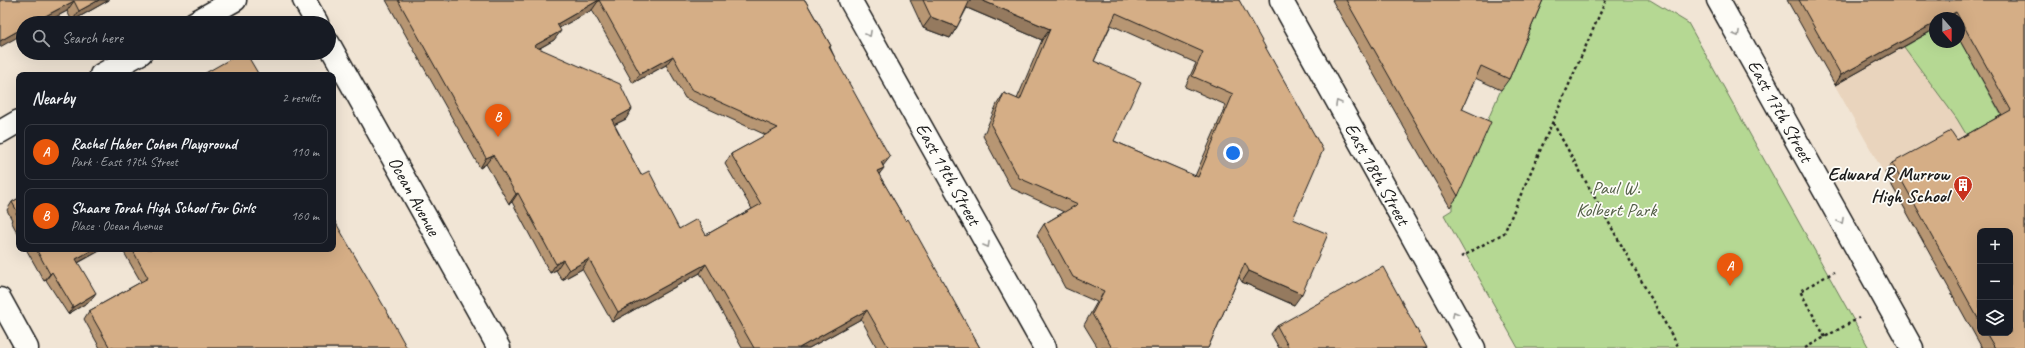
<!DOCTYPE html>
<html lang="en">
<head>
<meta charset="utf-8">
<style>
	:root { --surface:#171b24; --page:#242831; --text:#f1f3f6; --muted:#9ea1a6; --line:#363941; --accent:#ea580c }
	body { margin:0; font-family:Caveat,sans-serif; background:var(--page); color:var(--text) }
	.controls { position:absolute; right:12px; bottom:12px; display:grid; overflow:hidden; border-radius:8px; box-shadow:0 4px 16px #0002 }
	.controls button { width:36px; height:36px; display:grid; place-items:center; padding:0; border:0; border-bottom:1px solid var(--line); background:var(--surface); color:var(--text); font:20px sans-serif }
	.compass { position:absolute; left:1929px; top:12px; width:36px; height:36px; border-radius:50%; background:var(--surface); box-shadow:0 4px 16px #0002; rotate:159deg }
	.you { position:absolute; left:1233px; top:153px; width:14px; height:14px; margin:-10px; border:3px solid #fff; border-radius:50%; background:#1a73e8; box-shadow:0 0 0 6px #1a73e833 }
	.badge { display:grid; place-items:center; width:26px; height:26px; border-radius:50%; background:var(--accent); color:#fff; font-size:13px; font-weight:700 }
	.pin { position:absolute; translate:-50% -33px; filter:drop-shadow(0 1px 2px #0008) }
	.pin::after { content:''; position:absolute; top:21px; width:14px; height:12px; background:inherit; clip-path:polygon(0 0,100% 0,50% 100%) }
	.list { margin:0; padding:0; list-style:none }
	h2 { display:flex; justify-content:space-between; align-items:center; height:52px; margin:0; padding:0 16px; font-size:17px }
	h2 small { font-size:13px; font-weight:400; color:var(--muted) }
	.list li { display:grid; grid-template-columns:26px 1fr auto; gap:12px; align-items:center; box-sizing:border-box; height:56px; margin:0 8px 8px; padding:0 8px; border:1px solid var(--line); border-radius:8px }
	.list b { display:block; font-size:15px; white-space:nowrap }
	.list p { margin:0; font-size:13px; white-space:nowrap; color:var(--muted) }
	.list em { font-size:13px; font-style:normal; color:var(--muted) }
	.icon { flex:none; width:22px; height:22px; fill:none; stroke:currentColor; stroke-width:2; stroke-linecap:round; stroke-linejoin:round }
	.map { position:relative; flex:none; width:2025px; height:348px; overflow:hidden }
	.search { position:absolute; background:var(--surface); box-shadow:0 4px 16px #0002; left:16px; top:16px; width:320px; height:44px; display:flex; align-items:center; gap:10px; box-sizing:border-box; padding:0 14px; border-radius:22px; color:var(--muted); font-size:15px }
	.panel { position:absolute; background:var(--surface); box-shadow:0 4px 16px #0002; left:16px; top:72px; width:320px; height:180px; border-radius:8px }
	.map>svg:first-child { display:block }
	.built { fill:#e9d4bd; fill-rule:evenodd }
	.green { fill:#b5d893; stroke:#687a58 }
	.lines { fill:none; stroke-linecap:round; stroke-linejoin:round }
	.minor-casing { stroke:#1c1c1c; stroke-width:25 }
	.secondary-casing { stroke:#1c1c1c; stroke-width:25 }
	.path { stroke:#1c1c1c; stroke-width:2.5; stroke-dasharray:3 3; stroke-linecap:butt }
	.minor { stroke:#fdfcf7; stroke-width:22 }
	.secondary { stroke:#fdfcf7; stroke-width:22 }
	.wall { fill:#b79673; stroke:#1c1c1c; fill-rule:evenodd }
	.shaded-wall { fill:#957a5e; stroke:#1c1c1c }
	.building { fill:#d5ae86; stroke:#1c1c1c; fill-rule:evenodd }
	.oneway { stroke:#989794 }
	.labels { text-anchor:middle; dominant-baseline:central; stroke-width:3.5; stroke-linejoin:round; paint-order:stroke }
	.street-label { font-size:19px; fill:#1c1c1c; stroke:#fdfcf7 }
	.poi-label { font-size:19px; font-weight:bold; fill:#1c1c1c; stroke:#fdfcf7; text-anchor:end }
	.park-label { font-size:19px; fill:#525e46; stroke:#fdfcf7 }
</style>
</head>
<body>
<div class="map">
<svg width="2025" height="348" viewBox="0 0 2025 348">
	<rect width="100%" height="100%" fill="#f1e5d5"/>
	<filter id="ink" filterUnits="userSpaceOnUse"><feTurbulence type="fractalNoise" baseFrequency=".025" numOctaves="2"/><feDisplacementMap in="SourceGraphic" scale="8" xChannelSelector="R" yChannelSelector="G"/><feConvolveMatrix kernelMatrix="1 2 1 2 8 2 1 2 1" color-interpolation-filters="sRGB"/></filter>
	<g filter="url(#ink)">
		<path class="built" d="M1787,0H2025V348H1982ZM1935,18H1959V42H1935ZM1980,231H2010V333H1980Z"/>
		<g class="green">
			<polygon points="1540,0 1650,0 1688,23 1869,348 1518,348 1444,215 1452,210 1452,202"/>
			<polygon points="1935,29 1935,42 1959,42 1959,39 2004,120 1969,139 1957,119 1904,47"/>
		</g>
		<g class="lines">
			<defs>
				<g id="minor">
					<polyline points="850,0 1045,348"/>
					<polyline points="1281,0 1474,348"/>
					<polyline points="1718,0 1912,348"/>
					<polyline points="194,23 235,0"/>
					<polyline points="101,75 141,53"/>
					<polyline points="0,132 19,121"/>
					<polyline points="0,299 27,348"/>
				</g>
				<g id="secondary">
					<polyline points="304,0 317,23"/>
					<polyline points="329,44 499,348"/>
				</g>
			</defs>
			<use href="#minor" class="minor-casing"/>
			<use href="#secondary" class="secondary-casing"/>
			<g class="path">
				<polyline points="1553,123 1679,348"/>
				<polyline points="1461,257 1504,233 1606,0"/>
				<polyline points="1825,337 1800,291 1834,272"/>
				<polyline points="1805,348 1859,318"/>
			</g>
			<use href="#minor" class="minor"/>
			<use href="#secondary" class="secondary"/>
		</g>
		<g class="wall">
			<polygon points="0,0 109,0 72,21 67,11 44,23 23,23 10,41"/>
			<path d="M386,0H805L831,46L830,47L883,166L879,175L906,221L980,348H877L861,319L809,348H742L700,273L612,322L582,269L562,280L556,270L550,273L512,202L509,204L486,164L480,168ZM592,10L633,83L666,65L685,98L766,135L731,154L725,164L752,209L706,235L679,229L641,175L614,125L626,119L540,48L554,40L559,28Z"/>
			<path d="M910,0H1239L1293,219L1294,305L1242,282L1239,277L1208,348H1098L1084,325L1097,302L1065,288L1037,235L1044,224L1064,212L1011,188L983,136L997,104L1004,93L1017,99L1042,40L967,8L957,27L950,38L923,28ZM1111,25L1196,63L1185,87L1226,105L1195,176L1114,141L1094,61Z"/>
			<polygon points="1332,0 1543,0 1509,79 1501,90 1475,78 1462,109 1458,196 1450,207 1398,117"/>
			<path d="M1787,0H2025V348H1982L1885,173L1892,163L1957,140L2002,115L1959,39V18H1935V29L1835,85ZM1980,231L2010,333H1980Z"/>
			<polygon points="19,198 19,236 11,221 12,220 7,210 12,202"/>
			<polygon points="26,249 103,249 78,263 90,301 68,314 46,280 44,281"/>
			<polygon points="122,249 333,249 407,348 100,348 84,319 89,311 141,282"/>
			<polygon points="1277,326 1427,348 1279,348 1271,334"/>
		</g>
		<g class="shaded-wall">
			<polygon points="99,0 109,0 72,21 79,11"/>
			<polygon points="599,0 592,10 550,33 557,24"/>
			<polygon points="970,0 981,0 1050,29 1042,40 965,7"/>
			<polygon points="74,1 67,11 44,23 32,23"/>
			<polygon points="1956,12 1951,18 1944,18"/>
			<polygon points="931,17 957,27 950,38 923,28"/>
			<polygon points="1935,23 1935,29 1835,85 1841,75"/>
			<polygon points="23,28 23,34 0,47 0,41"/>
			<polygon points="561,31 554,40 527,55 534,46"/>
			<polygon points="673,56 666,65 633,83 640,74"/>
			<polygon points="632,109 626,119 605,129 612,120"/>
			<polygon points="493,155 486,164 480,168 486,158"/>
			<polygon points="890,157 883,166 881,162"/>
			<polygon points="884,168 877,177 877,171"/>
			<polygon points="518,193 512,202 509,204 516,194"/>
			<polygon points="94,249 103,249 70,267 76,259"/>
			<polygon points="589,259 582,269 562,280 569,270"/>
			<polygon points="563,260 556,270 550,273 556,264"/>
			<polygon points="706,264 700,273 612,322 618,312"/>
			<polygon points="1249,271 1302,294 1294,305 1242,282"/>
			<polygon points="52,272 46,280 44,281 50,274"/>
			<polygon points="96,293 90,301 68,314 73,307"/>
			<polygon points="867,310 861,319 809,348 799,348"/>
		</g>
		<g class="building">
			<polygon points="0,0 99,0 79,11 74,1 32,23 23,23 23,28 0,41"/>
			<path d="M398,0H805L831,46L829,47L890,157L881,162L884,168L877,171L906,221L908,219L980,348H889L867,310L799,348H754L706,264L618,312L589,259L569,270L563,260L556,264L518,193L516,194L493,155L486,158ZM599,0L640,74L673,56L691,89L778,128L731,154L761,204L706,235L697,219L679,229L649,171L641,175L612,120L632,109L620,84L534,46L561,31L557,24Z"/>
			<polygon points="923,0 970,0 957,27 931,17"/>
			<path d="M981,0H1239L1323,150L1293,219L1328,234L1302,294L1249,271L1245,263L1208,348H1112L1092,314L1104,291L1073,277L1044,224L1078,204L1019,178L991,125L1004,93L1020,100L1050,29ZM1116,13L1203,52L1192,76L1233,94L1198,177L1114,141L1141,82L1094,61Z"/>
			<polygon points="1346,0 1543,0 1509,79 1481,66 1462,109 1491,122 1458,196 1406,106"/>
			<polygon points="1799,0 2025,0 2025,348 1995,348 1986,333 2010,333 2010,231 1980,231 1980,322 1892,163 1951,131 1957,140 2011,110 1956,12 1944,18 1935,18 1935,23 1841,75"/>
			<polygon points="241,53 246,53 259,75 202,75"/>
			<polygon points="19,198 19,218 16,213 18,213 12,202"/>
			<polygon points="333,218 386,310 407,348 113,348 113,347 110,348 89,311 148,278 132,249 333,249"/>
			<polygon points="36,249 94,249 76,259 96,293 73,307 52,272 50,274"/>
			<polygon points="1383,267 1427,348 1289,348 1277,326"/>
		</g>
		<defs><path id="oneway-chevron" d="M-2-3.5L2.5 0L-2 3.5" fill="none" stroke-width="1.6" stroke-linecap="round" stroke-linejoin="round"/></defs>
		<g class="oneway">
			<use href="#oneway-chevron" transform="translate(869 34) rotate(61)"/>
			<use href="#oneway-chevron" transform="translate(1737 34) rotate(61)"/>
			<use href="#oneway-chevron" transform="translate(1338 103) rotate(-119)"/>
			<use href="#oneway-chevron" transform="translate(1841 221) rotate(61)"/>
			<use href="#oneway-chevron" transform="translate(987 245) rotate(61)"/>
			<use href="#oneway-chevron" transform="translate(1455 314) rotate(-119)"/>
		</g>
	</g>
	<defs>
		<symbol id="building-pin" viewBox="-11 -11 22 30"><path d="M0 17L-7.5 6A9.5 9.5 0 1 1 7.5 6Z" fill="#c8321e" stroke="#fdfcf7"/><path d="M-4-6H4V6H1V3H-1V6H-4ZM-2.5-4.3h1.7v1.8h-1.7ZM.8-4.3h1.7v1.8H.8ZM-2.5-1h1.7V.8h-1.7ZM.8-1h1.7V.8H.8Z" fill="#fff"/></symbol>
	</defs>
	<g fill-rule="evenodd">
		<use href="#building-pin" x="1952" y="174" width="22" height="30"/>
	</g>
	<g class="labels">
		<g class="street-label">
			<text transform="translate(1780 111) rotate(61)">East 17th Street</text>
			<text transform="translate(948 174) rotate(61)">East 19th Street</text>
			<text transform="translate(1377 174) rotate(61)">East 18th Street</text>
			<text transform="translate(414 196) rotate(61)">Ocean Avenue</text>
		</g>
		<g class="poi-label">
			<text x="1949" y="174">Edward R Murrow<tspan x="1949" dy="22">High School</tspan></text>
		</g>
		<g class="park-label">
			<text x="1616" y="188">Paul W.<tspan x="1616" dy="22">Kolbert Park</tspan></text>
		</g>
	</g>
</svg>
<div class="controls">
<button>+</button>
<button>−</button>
<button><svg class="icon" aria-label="layers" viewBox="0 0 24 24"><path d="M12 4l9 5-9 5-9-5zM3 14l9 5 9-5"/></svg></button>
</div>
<svg class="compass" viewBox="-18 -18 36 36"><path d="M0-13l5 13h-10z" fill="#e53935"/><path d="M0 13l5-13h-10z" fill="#9ea1a6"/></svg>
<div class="you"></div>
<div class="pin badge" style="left:1730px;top:286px">A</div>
<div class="pin badge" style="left:498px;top:137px">B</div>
<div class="search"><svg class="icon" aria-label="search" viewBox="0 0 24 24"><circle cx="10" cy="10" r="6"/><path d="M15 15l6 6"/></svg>Search here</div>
<section class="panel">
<h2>Nearby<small>2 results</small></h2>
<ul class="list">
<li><span class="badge">A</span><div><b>Rachel Haber Cohen Playground</b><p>Park · East 17th Street</p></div><em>110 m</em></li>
<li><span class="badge">B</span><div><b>Shaare Torah High School For Girls</b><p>Place · Ocean Avenue</p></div><em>160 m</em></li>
</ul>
</section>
</div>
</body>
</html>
